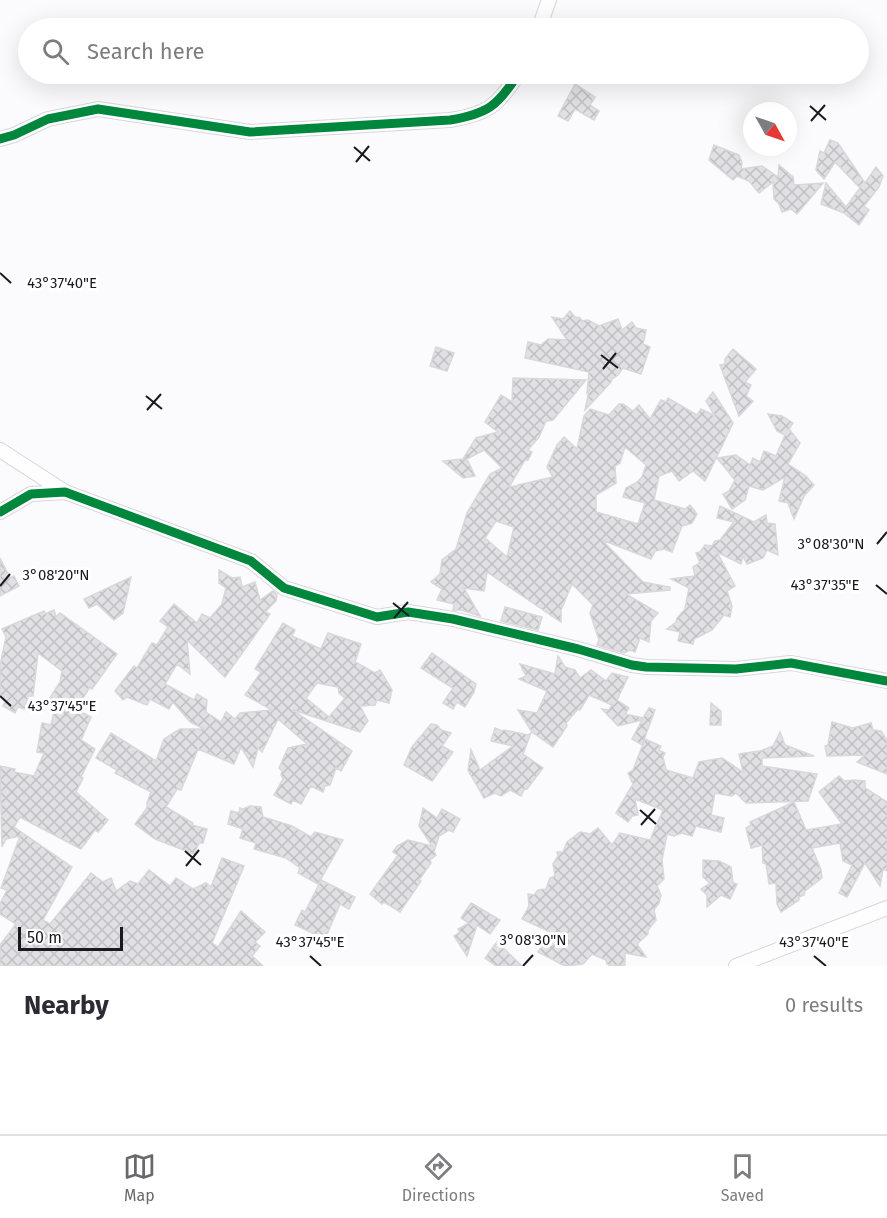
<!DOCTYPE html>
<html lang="en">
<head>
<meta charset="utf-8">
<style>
	:root { --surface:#fff; --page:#f7f7f7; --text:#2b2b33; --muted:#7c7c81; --line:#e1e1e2; --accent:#69686d }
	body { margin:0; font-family:"Fira Sans",sans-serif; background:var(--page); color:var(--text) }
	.compass { position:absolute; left:743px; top:102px; width:54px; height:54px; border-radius:50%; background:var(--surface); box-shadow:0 6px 24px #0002; rotate:130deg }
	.scale { position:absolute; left:18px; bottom:15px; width:105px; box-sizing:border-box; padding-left:6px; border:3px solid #1b1920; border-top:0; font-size:16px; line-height:21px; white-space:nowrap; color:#1b1920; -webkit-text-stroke:4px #fff; paint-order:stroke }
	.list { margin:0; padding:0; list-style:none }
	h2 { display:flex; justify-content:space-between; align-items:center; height:78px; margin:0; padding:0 24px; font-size:26px }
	h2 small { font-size:20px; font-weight:400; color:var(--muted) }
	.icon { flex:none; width:33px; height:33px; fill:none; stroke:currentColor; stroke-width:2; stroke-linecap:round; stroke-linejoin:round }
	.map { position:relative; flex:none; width:887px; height:966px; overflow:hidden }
	.search { position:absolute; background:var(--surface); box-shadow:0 6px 24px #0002; left:18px; right:18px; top:18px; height:66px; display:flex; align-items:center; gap:15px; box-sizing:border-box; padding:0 21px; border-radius:33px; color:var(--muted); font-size:22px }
	.sheet { height:168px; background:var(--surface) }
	nav { display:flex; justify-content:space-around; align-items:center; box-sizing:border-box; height:84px; border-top:2px solid var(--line); background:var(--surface); font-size:16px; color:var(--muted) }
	nav a { display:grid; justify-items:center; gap:3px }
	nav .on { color:var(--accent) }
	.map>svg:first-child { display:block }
	.building { fill:url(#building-cross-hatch); stroke:#d9d7dc; stroke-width:1.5; fill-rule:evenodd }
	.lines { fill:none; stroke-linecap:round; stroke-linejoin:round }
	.minor-casing { stroke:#d8d6da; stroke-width:16 }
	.minor { stroke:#fefeff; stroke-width:14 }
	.cycleway-casing { stroke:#fff; stroke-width:13 }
	.cycleway { stroke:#00873e; stroke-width:9 }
	.ticks { fill:none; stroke:#1b1920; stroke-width:2 }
	.ticks-label { font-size:15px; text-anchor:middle; fill:#1b1920; stroke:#fff; stroke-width:6; stroke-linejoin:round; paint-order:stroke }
</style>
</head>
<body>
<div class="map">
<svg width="887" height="966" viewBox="0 0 887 966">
	<defs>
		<pattern id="building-cross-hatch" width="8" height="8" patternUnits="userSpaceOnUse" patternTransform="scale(1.5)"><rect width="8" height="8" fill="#e1e0e4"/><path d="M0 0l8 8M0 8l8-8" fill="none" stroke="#c0c0c3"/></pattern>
	</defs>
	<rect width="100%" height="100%" fill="#fbfafc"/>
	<g class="building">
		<polygon points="575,84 595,97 590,105 599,111 594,120 575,109 568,121 558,116"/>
		<polygon points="830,140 838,143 865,183 876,167 883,176 879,187 864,206 869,210 859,225 844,213 821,204 826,183 846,207 860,188 835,162 824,179 816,170 820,151 824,153"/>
		<polygon points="714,145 739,155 742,163 741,169 762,166 778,177 779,165 793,177 794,185 823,183 797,214 791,209 782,212 779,204 774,199 773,182 759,193 749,181 737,176 733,180 709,160"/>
		<polygon points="570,311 575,317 580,318 582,321 588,320 599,326 618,319 622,330 632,322 636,328 646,330 643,344 650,347 641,374 623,368 618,375 612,379 611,382 585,410 589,391 587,393 589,372 525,358 528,342 541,345 548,339 567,340 552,317 563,319"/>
		<polygon points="436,347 454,353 447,371 430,366"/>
		<polygon points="733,349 756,369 745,382 751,385 746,396 753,401 739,416 720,365 725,364 725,359"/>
		<path d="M513,378L586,380L553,420L546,421L539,437L528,450L532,452L528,460H525L509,487L516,486L514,489L518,485L553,477L547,467L557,445L564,437L577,449L584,416L590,409L609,415L619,404H623L633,411L639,405L650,419L661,400L666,402L668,398L697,415L701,409L715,416L706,401L713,392L733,423L705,481L693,471L679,481L672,471L659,476L654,500L685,509L690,505L697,514L692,523L682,526L672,552L664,549L655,551L651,559L602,540L643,582L670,587V590L626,594L658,613L651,621L649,642L640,638L635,652L630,650L624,653L597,645L599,640L590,613L593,605L572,584L561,610V622L487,572L484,591L464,588L480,616L461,610H453L454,604L437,600L442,589L431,582L440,574L442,560L456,549L467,513L490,474L502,468L484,450L465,460L468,461L475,476L463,478L443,461L463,459L476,438L498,432L485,422L501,395L512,402ZM625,447L646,465L642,477L636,483L626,488L623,497L645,503L638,524L596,512V495L616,483L615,466L620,463ZM496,521L514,527L507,557L485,538Z"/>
		<polygon points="768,414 782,416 793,423 789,429 800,443 788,464 806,476 814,485 804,496 794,519 788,503 779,501 785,477 763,490 749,486 745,500 732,509 723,494 729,491 735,480 717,458 736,455 750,465 753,458 760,462 764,451 776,456 785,435 777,431"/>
		<polygon points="720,506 754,522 766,515 767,523 775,524 778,555 767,550 763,558 747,564 743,556 741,564 717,552 735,586 727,591 732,606 730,617 724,615 712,630 694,639 693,644 678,641 680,632 667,629 676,622 677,618 685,609 689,588 671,579 695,576 693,567 700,563 696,553 700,552 705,545 712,546 715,541 720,540 734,522 717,518"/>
		<polygon points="0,558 10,578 14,576 19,586 0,596"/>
		<path d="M219,570L232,578L240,577L242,587L255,582L260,600L273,591L277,594L276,601L265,612L270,614L225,677L187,640L190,674L177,664L165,684L194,700L197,694L207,700L206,712L221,722L226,712L235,719L240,713L272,710L245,695L261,672L255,669L283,623L295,630L292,636L321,649L328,633L361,644L355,662L375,673L380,670L392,690L389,703L377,700L375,705L360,706L368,721L360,732L293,710L352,751L341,771L336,768L330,785L325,786L323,792L311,786L301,804L293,800L291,804L274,795L283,779L281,775L282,771L279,768L288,748L307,744L278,719L262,752L258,748L253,767L241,747L234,764L198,749L181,790L177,789L166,807L193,823L192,825L207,829L203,843H199L194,854L155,839L135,824L147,808V803L151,792L115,773L117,770L96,758L111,733L156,761L164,739L180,729H204L190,722L173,702L169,709L150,699L147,705L127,697L123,700L115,691L134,666L137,668L152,643L157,645L168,627L160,621L174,604L197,623L202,614L210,618L222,604L226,588L219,583ZM317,683L338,687L339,693L345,698L329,717L306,698Z"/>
		<polygon points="131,577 123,613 114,620 97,604 89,608 84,599"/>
		<polygon points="505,607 542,617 538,630 501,621"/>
		<polygon points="54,610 56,617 60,613 117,654 92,689 90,687 76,709 91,717 81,740 95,749 81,777 83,778 76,792 108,820 98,832 95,830 81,849 20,817 14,827 72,867 43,920 50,924 91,873 103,882 111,878 116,891 130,881 138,884 149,870 170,886 176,878 193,889 206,883 211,887 222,858 244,866 212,943 218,947 241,911 265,932 255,942 260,946 252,956 263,966 0,966 0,945 16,924 0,914 0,904 7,890 1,888 20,836 6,839 2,847 0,766 15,769 14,772 34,776 44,753 37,752 42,723 51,725 57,699 50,698 60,682 62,671 38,653 33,696 28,696 25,709 18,707 15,713 3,706 5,702 0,694 0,666 6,637 2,629 44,611 45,614"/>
		<polygon points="432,653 476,684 474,692 465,707 457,702 453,709 443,703 453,688 421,668"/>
		<polygon points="558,656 565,667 575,670 580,678 591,670 606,681 612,673 628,677 617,700 629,708 625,714 643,718 649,708 655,710 642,745 632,739 642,720 618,726 602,709 609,710 612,705 589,695 580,710 578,709 566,723 567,726 553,747 532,732 518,710 537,713 547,691 519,679 526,676 520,664 555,674"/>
		<polygon points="711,703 721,711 721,725 710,725"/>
		<polygon points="832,722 853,728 871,723 873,730 881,731 887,740 887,774 857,762 865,755 827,756 825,746 828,745"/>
		<polygon points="431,724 437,725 441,730 451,733 442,746 453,752 432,781 404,765 412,747"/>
		<polygon points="495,728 502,731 504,730 528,735 531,733 523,754 543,768 527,789 525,788 521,796 510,790 501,796 495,793 484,798 468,770 471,750 480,770 513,746 491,741"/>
		<polygon points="780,732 785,745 814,756 762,758 762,766 817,774 808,801 746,803 736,793 732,796 715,793 711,815 724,818 721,832 696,826 692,836 682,833 674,836 667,834 662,860 664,879 657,886 661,895 659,903 654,910 656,920 648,930 648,934 637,944 646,957 625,953 625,965 611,966 607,964 606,960 592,954 583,964 565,966 538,952 550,932 522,919 529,906 528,894 534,895 538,890 546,889 550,878 555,876 553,864 558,856 557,852 563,852 567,842 580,832 590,834 598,828 612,845 620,833 650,840 663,810 635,799 638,815 632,816 628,822 616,813 633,784 628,773 633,770 645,739 661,746 659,750 665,753 663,757 666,770 693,778 699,762 722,758 743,772 739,754 760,751 773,746"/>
		<polygon points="839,776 844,781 854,780 865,781 865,788 887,802 887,871 883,869 880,886 865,863 847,897 839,893 852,865 843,861 840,843 812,848 821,870 822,878 805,891 804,895 799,897 799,900 781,912 777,904 776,883 769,884 766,864 763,863 762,845 751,848 746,828 751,825 750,822 794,802 806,830 842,824 819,792"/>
		<polygon points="250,806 261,807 263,817 292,826 311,837 315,832 343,840 318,884 298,873 300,868 286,858 254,849 256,843 240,838 243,829 228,824 231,811 239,813 240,808 243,809"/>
		<polygon points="423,808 437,818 442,809 460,819 453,832 449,830 439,836 434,852 436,855 430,860 431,863 419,880 421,881 400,912 384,902 382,904 370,894 398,855 393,852 397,846 408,840 432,846 419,826"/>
		<polygon points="703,860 719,861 731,867 733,883 737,884 730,899 721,895 707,907 707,895 701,889 710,883 703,877"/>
		<polygon points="321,880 355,897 349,909 340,904 325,939 295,925 302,910 305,912"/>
		<polygon points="471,903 500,920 490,934 477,925 467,956 454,936 460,932 458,929 469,923 461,918"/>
		<polygon points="497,942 522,966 496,966 485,958"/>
	</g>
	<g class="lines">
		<defs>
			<g id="minor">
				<polyline points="539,28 549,0"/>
				<path d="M0,139L14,135L48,119L98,109L250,132L450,120C487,114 498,106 518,74"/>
				<polyline points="0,450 65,492"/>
				<polyline points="0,512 31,494 65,492 251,561 284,588 377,617 408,612 453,619 578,649 632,665 646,667 736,669 791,663 887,681"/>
				<polyline points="736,966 887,908"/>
			</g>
		</defs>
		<use href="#minor" class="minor-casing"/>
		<use href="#minor" class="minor"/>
		<defs>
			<g id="cycleway">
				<path d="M0,139L14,135L48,119L98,109L250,132L450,120C487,114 498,106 518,74"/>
				<polyline points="0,512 31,494 65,492 251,561 284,588 377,617 408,612 453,619 578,649 632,665 646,667 736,669 791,663 887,681"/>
			</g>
		</defs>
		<use href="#cycleway" class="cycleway-casing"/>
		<use href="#cycleway" class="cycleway"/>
	</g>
	<path class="ticks" d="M810,106L826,120M811,121L825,105M354,147L370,161M356,162L369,146M0,273L11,283M601,355L618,368M603,369L616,353M146,396L162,409M147,410L161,394M877,544L887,532M876,585L887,594M0,586L10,574M393,603L409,616M394,618L408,602M0,696L11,706M640,810L656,824M641,825L655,809M185,851L201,865M186,866L199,850M310,956L321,966M814,956L826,966M523,966L533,955"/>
	<g class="ticks-label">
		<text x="62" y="288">43°37'40"E</text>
		<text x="831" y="549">3°08'30"N</text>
		<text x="56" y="580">3°08'20"N</text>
		<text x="825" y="590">43°37'35"E</text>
		<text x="62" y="711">43°37'45"E</text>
		<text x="533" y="945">3°08'30"N</text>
		<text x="310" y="947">43°37'45"E</text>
		<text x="814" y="947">43°37'40"E</text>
	</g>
</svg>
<svg class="compass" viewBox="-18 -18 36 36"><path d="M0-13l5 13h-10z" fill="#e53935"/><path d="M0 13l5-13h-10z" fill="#7c7c81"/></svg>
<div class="scale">50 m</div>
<div class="search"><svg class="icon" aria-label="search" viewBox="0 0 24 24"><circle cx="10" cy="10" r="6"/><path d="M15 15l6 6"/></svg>Search here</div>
</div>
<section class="sheet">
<h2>Nearby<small>0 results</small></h2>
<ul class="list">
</ul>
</section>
<nav>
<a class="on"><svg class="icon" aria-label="map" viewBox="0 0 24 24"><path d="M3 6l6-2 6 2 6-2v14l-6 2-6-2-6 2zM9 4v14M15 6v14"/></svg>Map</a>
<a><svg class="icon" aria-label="directions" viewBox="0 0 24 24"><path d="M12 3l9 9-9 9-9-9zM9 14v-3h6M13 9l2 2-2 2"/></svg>Directions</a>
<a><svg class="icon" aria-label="saved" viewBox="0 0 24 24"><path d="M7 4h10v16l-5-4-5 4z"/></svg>Saved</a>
</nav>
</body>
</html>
